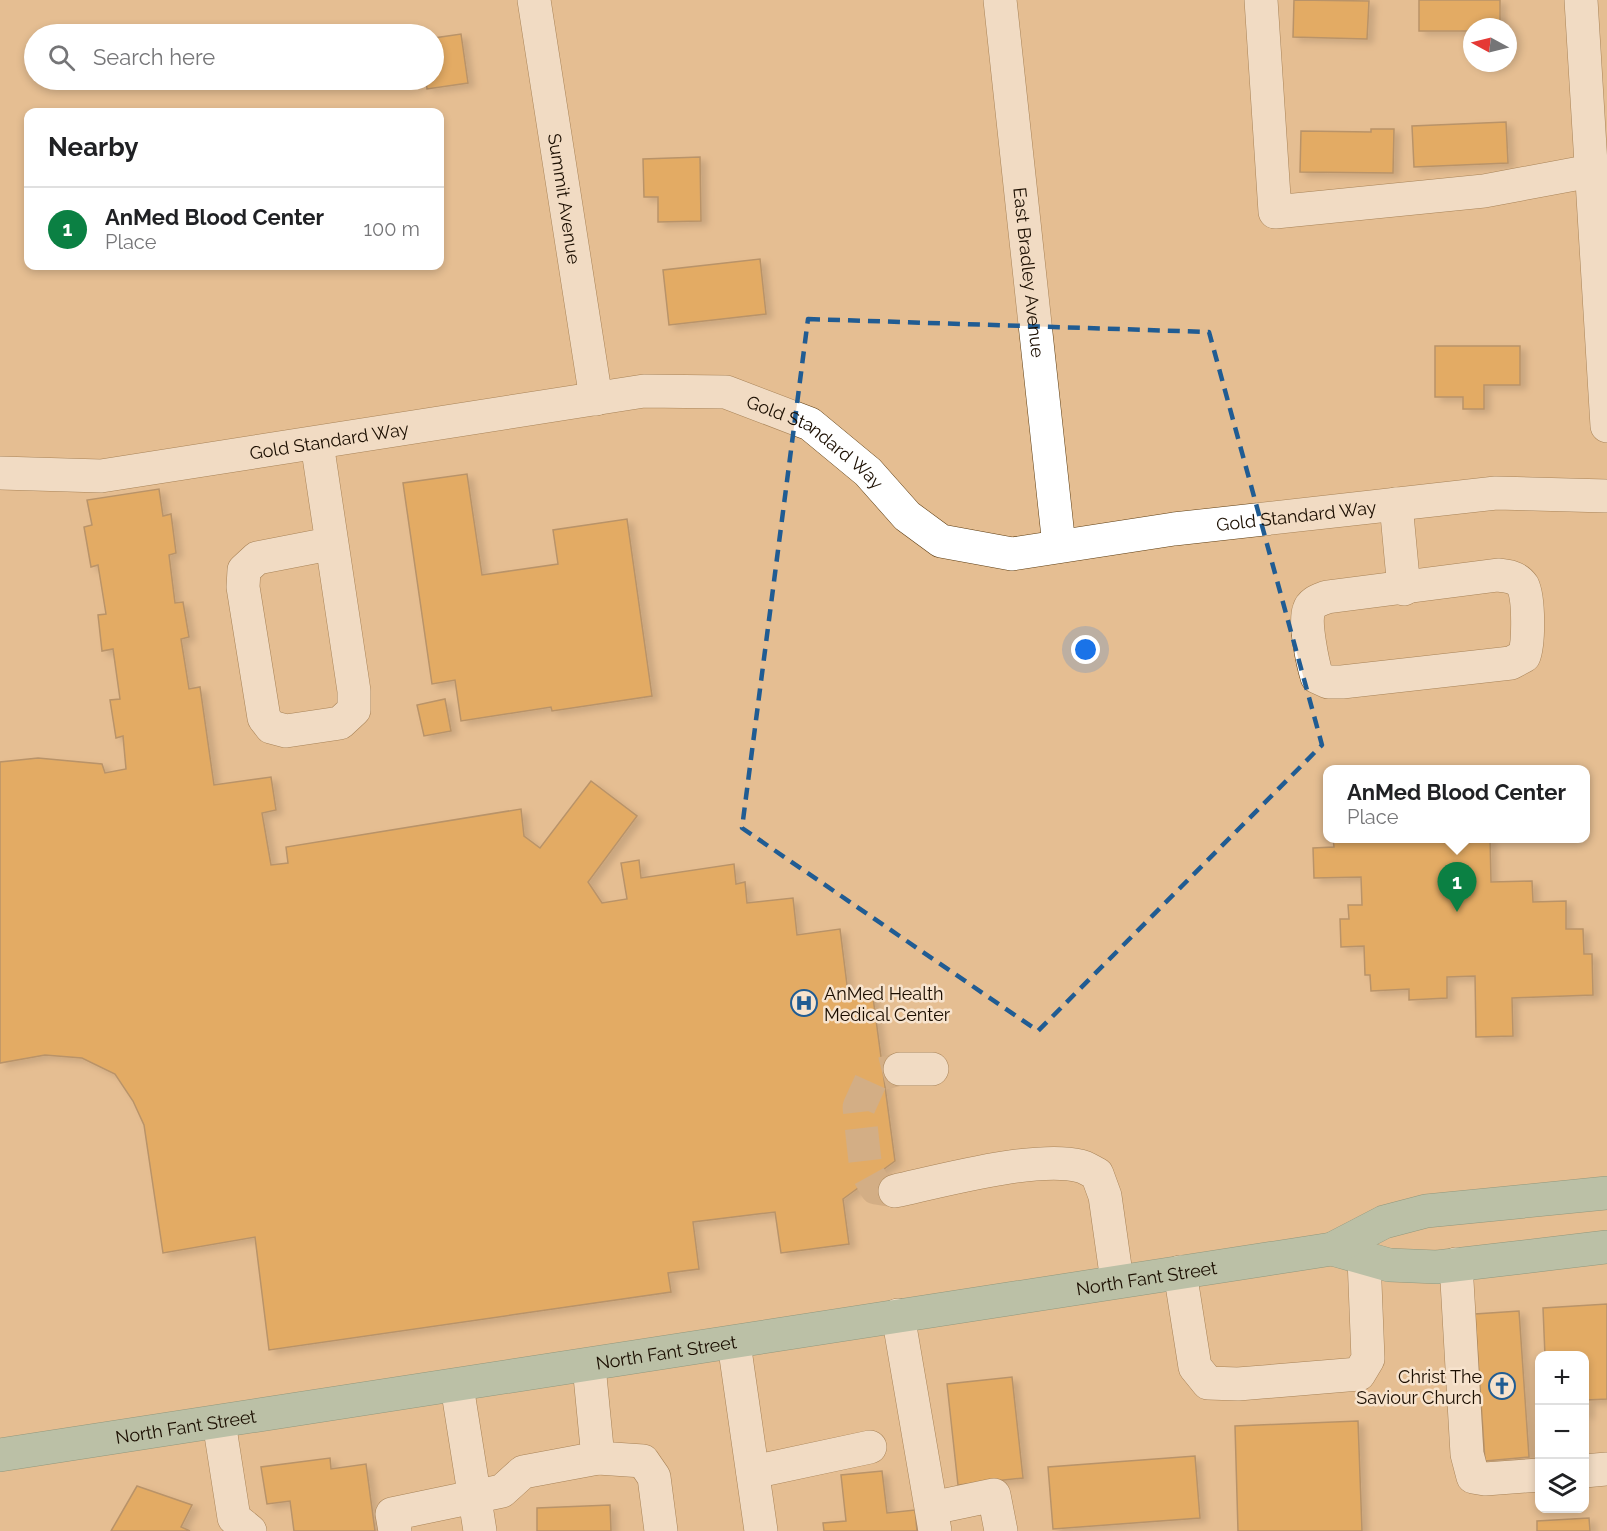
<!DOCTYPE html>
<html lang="en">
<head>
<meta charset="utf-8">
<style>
	:root { --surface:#fff; --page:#f2f2f2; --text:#202124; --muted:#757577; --line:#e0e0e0; --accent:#0b8043 }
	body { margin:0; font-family:Raleway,sans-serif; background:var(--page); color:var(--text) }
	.controls { position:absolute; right:18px; bottom:18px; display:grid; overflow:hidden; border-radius:12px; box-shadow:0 3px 9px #0003 }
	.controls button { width:54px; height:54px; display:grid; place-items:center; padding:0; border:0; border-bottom:2px solid var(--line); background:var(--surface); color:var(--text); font:30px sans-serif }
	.compass { position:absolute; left:1463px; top:18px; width:54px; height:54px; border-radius:50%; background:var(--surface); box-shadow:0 3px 9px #0003; rotate:277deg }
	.you { position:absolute; left:1086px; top:650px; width:21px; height:21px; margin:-15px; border:4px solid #fff; border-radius:50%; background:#1a73e8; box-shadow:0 0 0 9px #1a73e833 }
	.badge { display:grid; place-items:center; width:39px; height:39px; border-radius:50%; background:var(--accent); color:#fff; font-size:20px; font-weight:700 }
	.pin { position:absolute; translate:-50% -50px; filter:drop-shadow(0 2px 3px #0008) }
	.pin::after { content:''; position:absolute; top:32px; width:21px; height:18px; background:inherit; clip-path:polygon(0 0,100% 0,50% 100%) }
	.popup { position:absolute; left:1323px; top:765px; width:267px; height:78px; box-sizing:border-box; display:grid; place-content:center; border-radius:12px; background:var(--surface); filter:drop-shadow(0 2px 4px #0005); font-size:20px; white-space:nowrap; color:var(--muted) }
	.popup b { font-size:22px; color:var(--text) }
	.popup::after { content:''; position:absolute; left:50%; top:100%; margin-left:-12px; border:12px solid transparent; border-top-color:var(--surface) }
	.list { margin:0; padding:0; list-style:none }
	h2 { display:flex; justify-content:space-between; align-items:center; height:78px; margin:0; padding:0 24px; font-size:26px }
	h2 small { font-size:20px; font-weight:400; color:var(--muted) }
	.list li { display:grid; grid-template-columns:39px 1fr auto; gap:18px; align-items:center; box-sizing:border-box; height:84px; padding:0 24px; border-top:2px solid var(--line) }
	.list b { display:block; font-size:22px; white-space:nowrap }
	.list p { margin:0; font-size:20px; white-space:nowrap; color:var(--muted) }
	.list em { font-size:20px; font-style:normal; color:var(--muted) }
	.icon { flex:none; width:33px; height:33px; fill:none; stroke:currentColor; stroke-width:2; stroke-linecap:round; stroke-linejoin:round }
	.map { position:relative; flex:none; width:1607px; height:1531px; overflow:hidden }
	.search { position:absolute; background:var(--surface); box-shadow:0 3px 9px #0003; left:24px; top:24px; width:420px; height:66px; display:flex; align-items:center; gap:15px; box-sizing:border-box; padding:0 21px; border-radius:33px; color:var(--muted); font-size:22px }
	.panel { position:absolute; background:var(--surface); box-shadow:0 3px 9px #0003; left:24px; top:108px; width:420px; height:162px; border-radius:12px }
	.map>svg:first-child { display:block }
	.building { fill:#e0962f; stroke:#836037; stroke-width:1.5; filter:url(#shadow) }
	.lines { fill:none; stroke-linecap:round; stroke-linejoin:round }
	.minor-tunnel { stroke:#bd9b75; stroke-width:33; stroke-dasharray:33 16; stroke-linecap:butt }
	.minor-casing { stroke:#5d3c10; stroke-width:34 }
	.major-casing { stroke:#2e6a61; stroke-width:34 }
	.minor { stroke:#fff; stroke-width:33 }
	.major { stroke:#88c3bf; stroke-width:33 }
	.marked { fill:none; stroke:#205c93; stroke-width:4.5; stroke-dasharray:12 8; stroke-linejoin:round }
	.labels { text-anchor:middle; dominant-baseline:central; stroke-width:5; stroke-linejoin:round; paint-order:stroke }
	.street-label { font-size:18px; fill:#1b0e01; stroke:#f7e3cd }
	.poi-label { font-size:18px; fill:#1b0e01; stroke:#f7e3cd; text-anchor:start }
</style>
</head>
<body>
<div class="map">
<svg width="1607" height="1531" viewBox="0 0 1607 1531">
	<defs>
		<filter id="shadow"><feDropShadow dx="6" dy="4" stdDeviation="3" flood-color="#0004"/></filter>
	</defs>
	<rect width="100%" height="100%" fill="#e5be92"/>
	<g class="building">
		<polygon points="1294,0 1369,1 1367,39 1293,37"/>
		<polygon points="1419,0 1500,0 1500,27 1472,27 1472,31 1419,31"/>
		<polygon points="461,34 468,83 427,89 426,80 434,80 434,38"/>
		<polygon points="1506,122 1508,163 1414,167 1412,126"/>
		<polygon points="1371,129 1394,129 1393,173 1300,172 1301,131 1371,132"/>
		<polygon points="700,157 701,221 658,222 658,197 644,197 643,159"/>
		<polygon points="760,259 766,314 669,325 663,270"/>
		<polygon points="1435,346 1520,346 1520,385 1484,385 1484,409 1463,409 1463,397 1435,397"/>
		<polygon points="467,474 482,575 558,564 553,530 627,519 652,696 552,711 551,707 461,721 455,680 432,684 403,483"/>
		<polygon points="159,489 163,516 171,514 176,553 169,555 175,603 183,602 189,637 181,639 189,689 200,687 214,785 271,777 276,810 262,813 271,865 288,863 286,847 521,809 524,836 540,848 591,781 637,816 588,882 602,903 627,899 621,863 639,860 641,878 734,864 736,884 745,882 747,903 793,898 797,935 840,929 848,993 872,990 895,1161 843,1199 849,1244 781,1253 775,1212 693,1222 699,1269 668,1273 671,1292 269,1350 255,1237 163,1253 144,1125 133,1101 115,1074 82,1058 45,1055 0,1063 0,762 38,758 102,764 105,773 126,769 123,736 116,738 110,700 120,699 113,649 102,651 98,615 106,614 98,565 91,567 84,527 92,525 87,500"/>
		<polygon points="445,699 451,731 424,736 417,705"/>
		<polygon points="1333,838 1490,838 1491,882 1532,881 1533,902 1566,901 1566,929 1583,929 1584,954 1592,954 1593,995 1512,998 1513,1036 1476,1037 1475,976 1447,977 1447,998 1409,1000 1409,989 1371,991 1370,975 1365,975 1364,946 1341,947 1340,919 1349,919 1348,905 1362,905 1361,877 1314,878 1313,848 1334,847"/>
		<polygon points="1607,1304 1607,1399 1587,1400 1588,1414 1584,1414 1584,1356 1545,1356 1543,1308"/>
		<polygon points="1519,1311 1529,1457 1485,1461 1475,1314"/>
		<polygon points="1012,1377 1023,1478 958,1485 947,1384"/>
		<polygon points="1358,1421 1362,1531 1238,1531 1235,1426"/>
		<polygon points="1195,1456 1200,1518 1053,1529 1048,1467"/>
		<polygon points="330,1458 331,1469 366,1464 375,1531 294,1531 290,1501 267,1504 261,1467"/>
		<polygon points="882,1471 887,1513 915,1510 917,1531 824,1531 823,1523 846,1521 841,1475"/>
		<polygon points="137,1486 192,1505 181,1527 190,1531 111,1531"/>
		<polygon points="610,1505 611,1531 537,1531 537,1508"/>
		<polygon points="1589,1518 1590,1531 1537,1531 1537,1521"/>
	</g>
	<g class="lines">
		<polyline class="minor-tunnel" points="895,1191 876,1188 866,1170 859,1107 873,1076 900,1069"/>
		<defs>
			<g id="minor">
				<path id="s1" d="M534,0L596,399"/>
				<path id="s2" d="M1000,0L1059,546"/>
				<polyline points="1261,0 1275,212 1484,191 1591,171"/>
				<polyline points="1581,0 1607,426"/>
				<polyline points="317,443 354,691 354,710 340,723 286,731 271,727 264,718 243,587 244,570 257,558 324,545 331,537"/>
				<path id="s3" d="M0,473L101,476L644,391L726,392L810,424L868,472L907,516L941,541L1012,554L1174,529L1496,493L1607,496"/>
				<polyline points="1396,504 1404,589"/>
				<path d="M1498,575C1508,576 1517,577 1523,586C1529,599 1529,643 1524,656L1511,663L1342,682H1328L1317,677C1313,664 1304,623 1309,610C1311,602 1320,600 1327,597Z"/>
				<polyline points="900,1069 932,1069"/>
				<path d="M895,1191C941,1181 1036,1155 1080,1166C1085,1167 1091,1171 1097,1174L1105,1196L1117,1281"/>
				<polyline points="1456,1264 1467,1454 1473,1477 1485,1479 1540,1475"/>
				<polyline points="1180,1272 1195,1367 1208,1383 1238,1384 1359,1374 1368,1359 1364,1258"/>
				<polyline points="898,1315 935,1531"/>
				<polyline points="734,1343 761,1531"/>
				<polyline points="589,1366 598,1458 643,1461 654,1477 661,1531"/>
				<polyline points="457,1386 480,1531"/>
				<polyline points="219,1422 234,1518 250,1531"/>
				<polyline points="1584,1471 1607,1469"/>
				<polyline points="753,1472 870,1447"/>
				<polyline points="932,1508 994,1495 1001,1531"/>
				<polyline points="395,1531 392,1514 502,1491 523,1472 598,1458"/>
			</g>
			<g id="major">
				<polyline points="1332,1249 1389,1265 1437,1267 1607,1247"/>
				<path id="s4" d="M0,1455L1332,1249L1384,1222L1426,1211L1607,1193"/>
			</g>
		</defs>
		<use href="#minor" class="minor-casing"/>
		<use href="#major" class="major-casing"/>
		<use href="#minor" class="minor"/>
		<use href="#major" class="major"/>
	</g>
	<path d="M0 0H1607V1531H0ZM808,319L1209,332L1322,745L1038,1031L742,828Z" fill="#e5be92" fill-opacity=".55" fill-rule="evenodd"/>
	<path class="marked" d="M808,319L1209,332L1322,745L1038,1031L742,828Z"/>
	<defs>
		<symbol id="hospital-ring" viewBox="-11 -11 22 22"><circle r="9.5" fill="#f7e3cd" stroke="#205c93" stroke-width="1.5"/><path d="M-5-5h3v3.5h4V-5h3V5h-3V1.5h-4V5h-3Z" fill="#205c93"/></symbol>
		<symbol id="church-ring" viewBox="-11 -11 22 22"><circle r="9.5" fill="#f7e3cd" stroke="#205c93" stroke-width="1.5"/><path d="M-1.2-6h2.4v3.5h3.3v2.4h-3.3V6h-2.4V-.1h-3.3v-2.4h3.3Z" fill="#205c93"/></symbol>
	</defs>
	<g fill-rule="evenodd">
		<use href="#hospital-ring" x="789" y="988" width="30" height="30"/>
		<use href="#church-ring" x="1487" y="1371" width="30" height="30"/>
	</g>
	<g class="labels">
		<g class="street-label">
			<text stroke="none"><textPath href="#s1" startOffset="201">Summit Avenue</textPath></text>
			<text stroke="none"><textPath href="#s2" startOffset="274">East Bradley Avenue</textPath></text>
			<text stroke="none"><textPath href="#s3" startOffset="332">Gold Standard Way</textPath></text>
			<text stroke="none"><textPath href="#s3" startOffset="836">Gold Standard Way</textPath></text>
			<text stroke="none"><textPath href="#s3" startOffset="1358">Gold Standard Way</textPath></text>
			<text stroke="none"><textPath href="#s4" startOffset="1160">North Fant Street</textPath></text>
			<text stroke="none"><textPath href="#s4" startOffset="674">North Fant Street</textPath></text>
			<text stroke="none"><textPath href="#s4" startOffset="188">North Fant Street</textPath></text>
		</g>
		<g class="poi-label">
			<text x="824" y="993">AnMed Health<tspan x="824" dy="21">Medical Center</tspan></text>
			<text x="1482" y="1376" text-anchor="end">Christ The<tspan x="1482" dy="21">Saviour Church</tspan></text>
		</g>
	</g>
</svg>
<div class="controls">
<button>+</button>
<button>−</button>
<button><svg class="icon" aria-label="layers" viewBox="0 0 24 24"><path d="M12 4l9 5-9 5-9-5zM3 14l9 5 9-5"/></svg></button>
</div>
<svg class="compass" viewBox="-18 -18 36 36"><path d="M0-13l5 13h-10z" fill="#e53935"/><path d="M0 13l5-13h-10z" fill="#757577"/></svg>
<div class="you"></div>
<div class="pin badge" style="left:1457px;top:912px">1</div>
<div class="popup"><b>AnMed Blood Center</b>Place</div>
<div class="search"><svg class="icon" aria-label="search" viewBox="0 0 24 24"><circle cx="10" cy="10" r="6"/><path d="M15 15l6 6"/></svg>Search here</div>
<section class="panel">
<h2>Nearby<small></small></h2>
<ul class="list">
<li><span class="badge">1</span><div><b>AnMed Blood Center</b><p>Place</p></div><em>100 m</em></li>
</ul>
</section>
</div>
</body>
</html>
